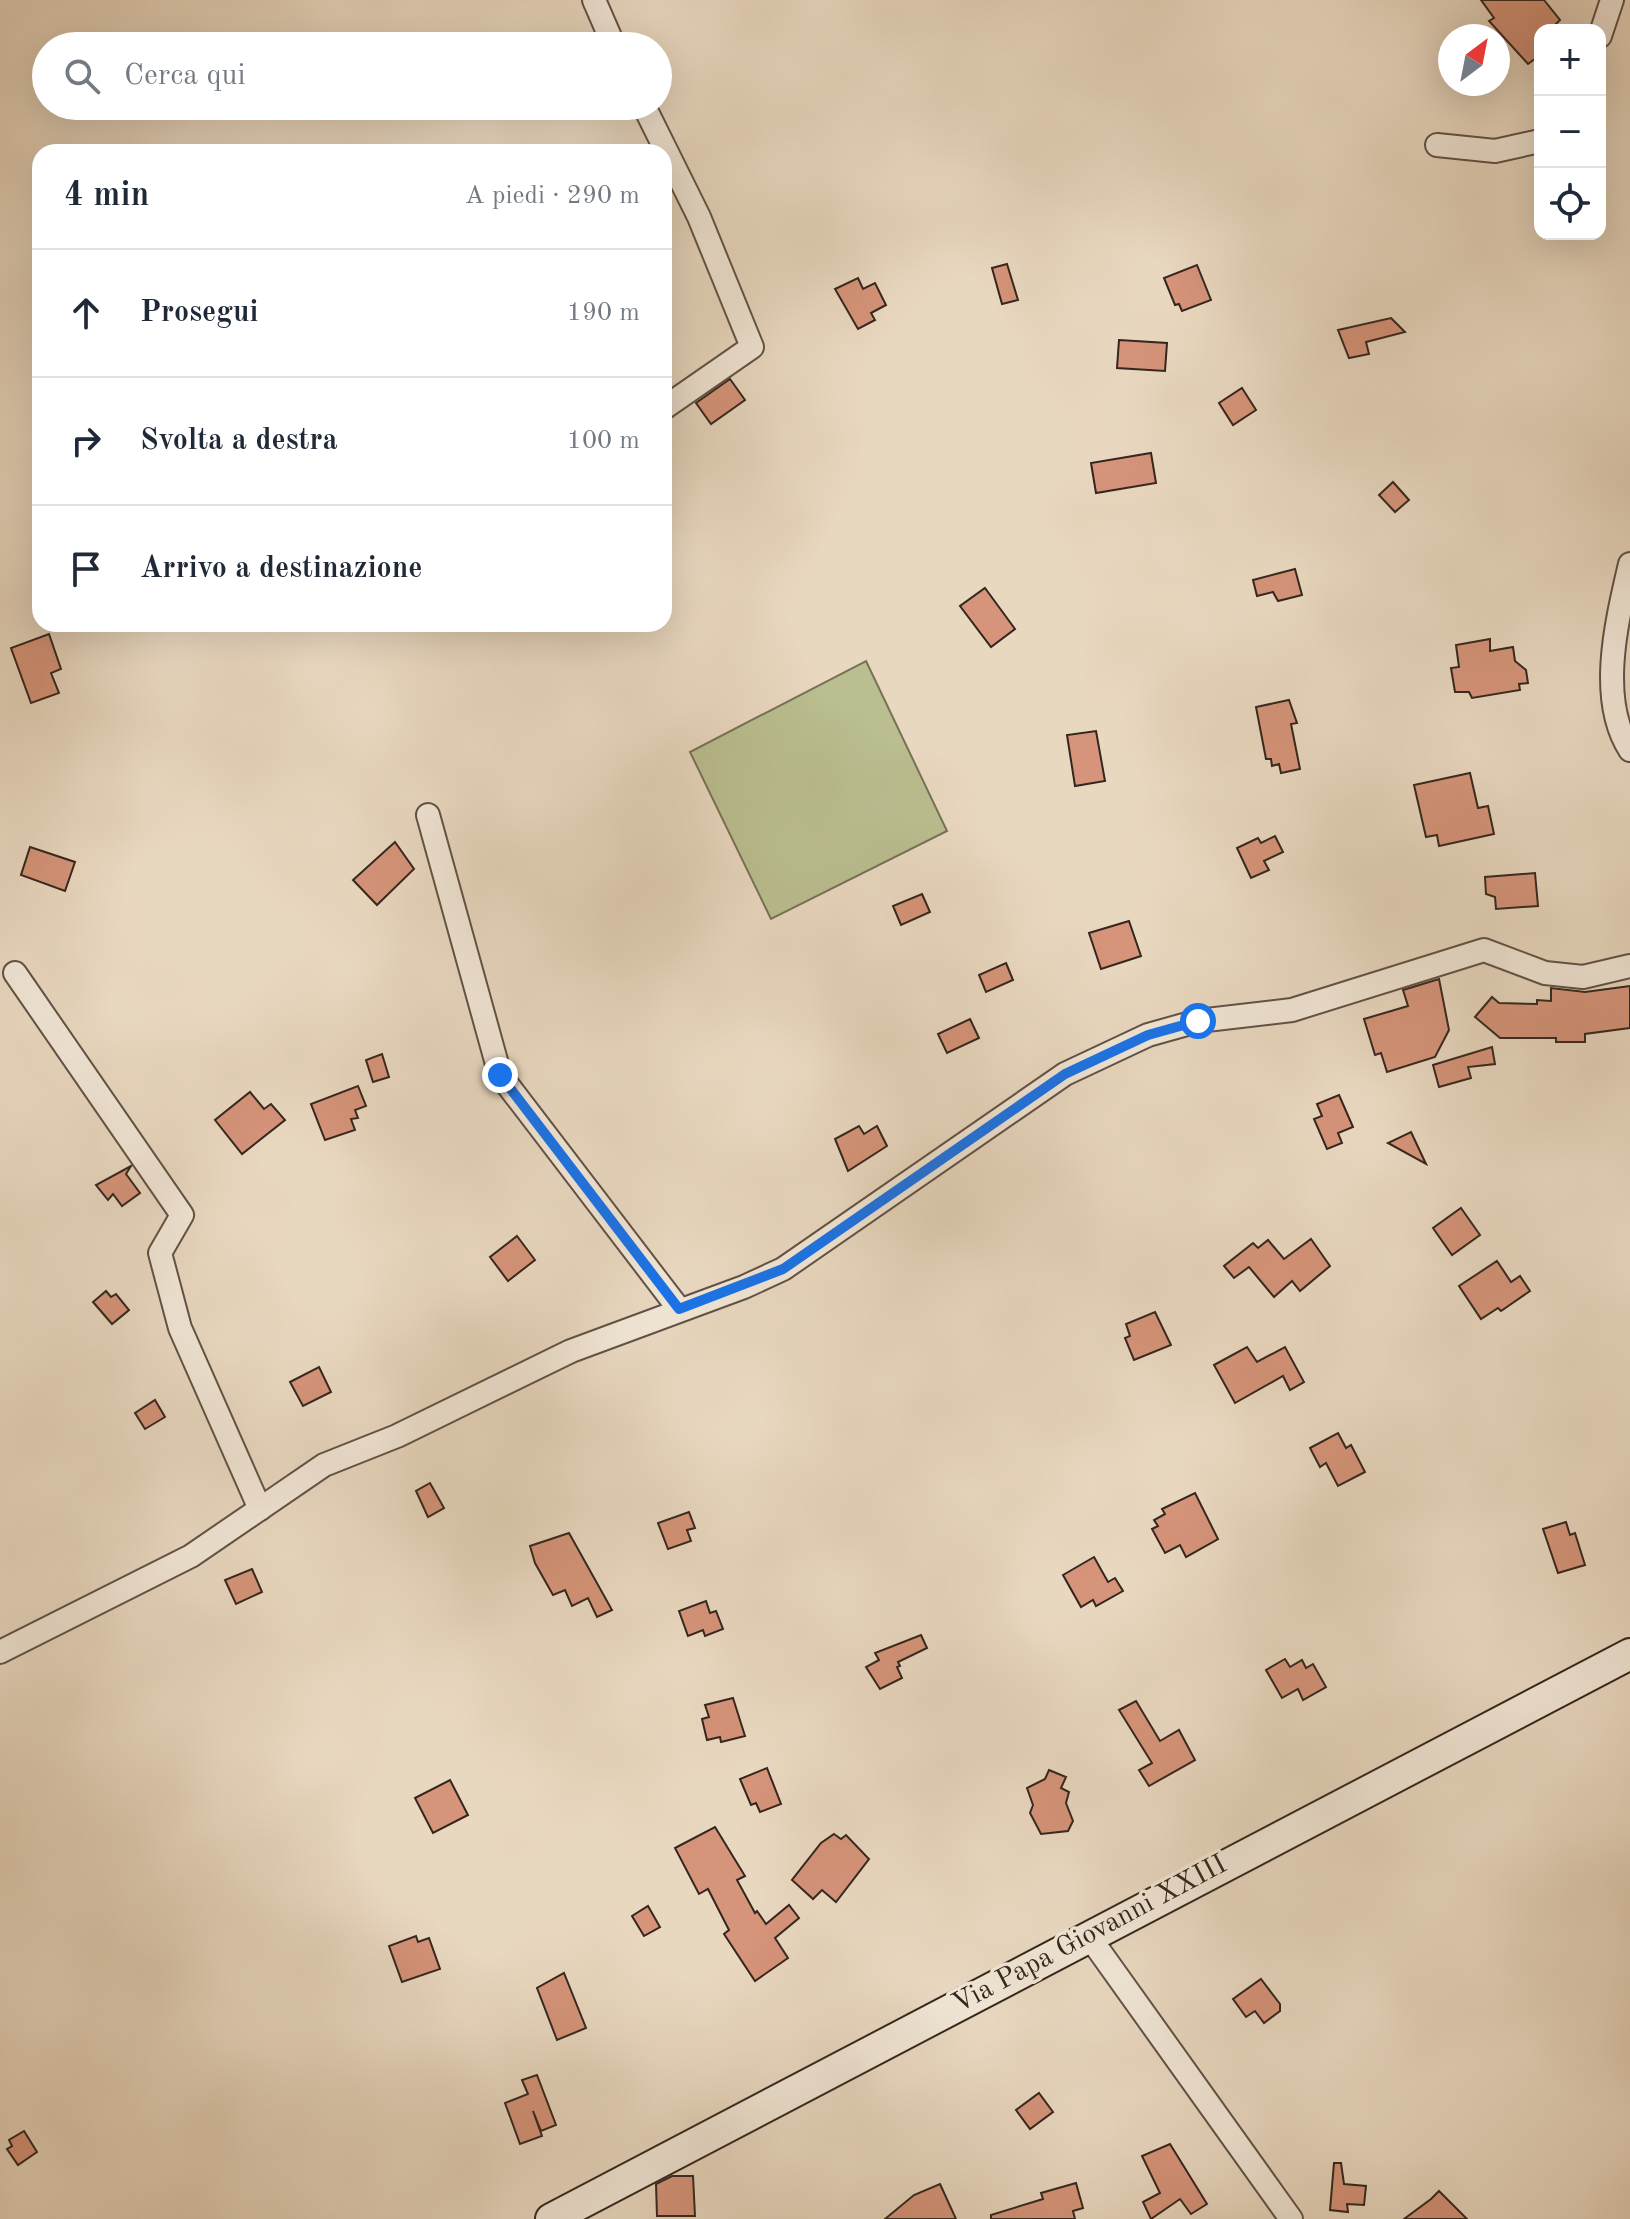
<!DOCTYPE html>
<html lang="it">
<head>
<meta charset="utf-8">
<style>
	:root { --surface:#fff; --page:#f2f2f3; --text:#1f2937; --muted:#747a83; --line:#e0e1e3 }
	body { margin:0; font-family:"Old Standard TT",serif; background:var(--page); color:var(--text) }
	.controls { position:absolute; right:24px; top:24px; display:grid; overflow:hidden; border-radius:16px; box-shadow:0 8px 32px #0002 }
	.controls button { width:72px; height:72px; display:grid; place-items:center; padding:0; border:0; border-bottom:2px solid var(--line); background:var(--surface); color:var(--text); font:40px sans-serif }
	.compass { position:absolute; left:1438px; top:24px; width:72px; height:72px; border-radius:50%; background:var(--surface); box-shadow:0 8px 32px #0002; rotate:32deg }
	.stop { position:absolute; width:24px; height:24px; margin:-18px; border:6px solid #1a73e8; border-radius:50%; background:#fff }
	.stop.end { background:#1a73e8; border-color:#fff; box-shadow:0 2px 8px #0008 }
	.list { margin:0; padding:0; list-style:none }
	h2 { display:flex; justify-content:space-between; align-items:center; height:104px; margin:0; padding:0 32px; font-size:34px }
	h2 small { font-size:26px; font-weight:400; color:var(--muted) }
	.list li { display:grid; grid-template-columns:52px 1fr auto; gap:24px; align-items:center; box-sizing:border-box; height:128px; padding:0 32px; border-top:2px solid var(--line) }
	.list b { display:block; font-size:30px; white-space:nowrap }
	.list em { font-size:26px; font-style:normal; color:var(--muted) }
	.icon { flex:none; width:44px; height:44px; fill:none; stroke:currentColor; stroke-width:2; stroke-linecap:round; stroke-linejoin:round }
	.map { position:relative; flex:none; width:1630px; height:2219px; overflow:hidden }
	.search { position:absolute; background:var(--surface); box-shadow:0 8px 32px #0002; left:32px; top:32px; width:640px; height:88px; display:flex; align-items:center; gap:20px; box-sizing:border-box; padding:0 28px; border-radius:44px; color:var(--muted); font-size:30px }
	.panel { position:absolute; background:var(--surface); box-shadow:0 8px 32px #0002; left:32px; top:144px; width:640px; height:488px; border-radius:24px }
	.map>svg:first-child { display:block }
	.green { fill:#babe90; stroke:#777257; stroke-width:2 }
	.building { fill:#d6947a; stroke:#34261e; stroke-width:2 }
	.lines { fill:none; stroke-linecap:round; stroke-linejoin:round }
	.minor-casing { stroke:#615246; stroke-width:26 }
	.secondary-casing { stroke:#34261e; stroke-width:34 }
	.minor { stroke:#f1e6d6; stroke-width:22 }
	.secondary { stroke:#f1e6d6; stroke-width:30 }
	.route { stroke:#1a73e8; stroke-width:10 }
	.labels { text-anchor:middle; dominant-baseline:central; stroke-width:7; stroke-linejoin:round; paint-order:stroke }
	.street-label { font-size:28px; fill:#34261e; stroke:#f1e6d6 }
</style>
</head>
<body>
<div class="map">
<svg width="1630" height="2219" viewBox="0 0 1630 2219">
	<rect width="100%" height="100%" fill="#e9d8c0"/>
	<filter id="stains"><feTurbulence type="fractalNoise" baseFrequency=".0025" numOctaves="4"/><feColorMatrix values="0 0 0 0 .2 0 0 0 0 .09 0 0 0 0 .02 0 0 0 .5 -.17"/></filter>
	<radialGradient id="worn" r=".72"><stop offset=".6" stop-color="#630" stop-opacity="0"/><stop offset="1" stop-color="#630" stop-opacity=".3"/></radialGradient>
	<polygon class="green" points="866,661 947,831 771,919 690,752"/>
	<g class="building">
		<polygon points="1481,0 1544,0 1560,20 1550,30 1540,30 1540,55 1528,64 1489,21 1494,18"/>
		<polygon points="1007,264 1018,300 1002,304 992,268"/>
		<polygon points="1197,265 1211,300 1182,311 1179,304 1175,305 1164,278"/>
		<polygon points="858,278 863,289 875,283 886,305 871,313 875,320 858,329 835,289"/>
		<polygon points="1391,318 1405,332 1366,342 1369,354 1349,358 1338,330"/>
		<polygon points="1119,340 1167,343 1165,371 1117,368"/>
		<polygon points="730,379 745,400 711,424 696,403"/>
		<polygon points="1242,388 1256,410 1233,425 1219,403"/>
		<polygon points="1151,453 1156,483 1096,493 1091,463"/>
		<polygon points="1393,482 1409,500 1395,512 1379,495"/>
		<polygon points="1295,569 1302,595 1278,601 1273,592 1257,596 1253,580"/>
		<polygon points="985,588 1015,629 991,647 960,606"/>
		<polygon points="49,634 61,669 51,673 59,693 31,703 11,648"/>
		<polygon points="1490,639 1490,651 1513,647 1515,661 1526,670 1528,683 1519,684 1520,690 1472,698 1469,692 1455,692 1451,668 1459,667 1456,645"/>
		<polygon points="1289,700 1297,723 1291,724 1300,769 1281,773 1279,764 1272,766 1271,759 1266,759 1256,707"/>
		<polygon points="1096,731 1105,781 1075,786 1067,735"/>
		<polygon points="1470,773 1478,808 1488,806 1494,834 1439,846 1437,835 1426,837 1414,785"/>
		<polygon points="1275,836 1283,852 1264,861 1269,870 1251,878 1237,848 1258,838 1261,843"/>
		<polygon points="395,842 414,869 377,905 353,880"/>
		<polygon points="30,847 75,862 65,891 21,875"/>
		<polygon points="1535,873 1538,906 1496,909 1495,897 1486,894 1485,877"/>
		<polygon points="922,894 930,912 901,925 893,906"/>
		<polygon points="1129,921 1141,956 1101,969 1089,933"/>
		<polygon points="1006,963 1013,980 986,992 979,975"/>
		<polygon points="1439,979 1449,1030 1435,1057 1387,1072 1381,1053 1375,1055 1364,1019 1408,1006 1403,990"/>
		<polygon points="1630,986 1630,1028 1585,1034 1585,1042 1556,1042 1556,1038 1500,1038 1475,1017 1492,997 1499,1003 1537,1004 1537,1000 1551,1001 1551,988 1585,992"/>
		<polygon points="970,1019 979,1038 947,1053 938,1034"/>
		<polygon points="1492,1047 1495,1064 1468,1067 1471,1078 1439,1087 1433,1065"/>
		<polygon points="382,1054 389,1077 373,1082 366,1060"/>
		<polygon points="358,1086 366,1106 355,1110 358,1118 351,1119 355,1130 325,1140 311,1104"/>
		<polygon points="250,1092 264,1109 271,1104 285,1120 242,1154 215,1120"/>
		<polygon points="1339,1095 1353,1127 1338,1133 1342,1143 1327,1149 1314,1119 1322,1116 1317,1104"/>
		<polygon points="859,1126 864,1134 877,1126 887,1146 848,1171 835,1139"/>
		<polygon points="1411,1132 1426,1164 1388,1143"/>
		<polygon points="131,1166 126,1174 140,1193 122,1206 113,1194 108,1200 96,1185"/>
		<polygon points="1461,1208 1480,1235 1452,1255 1433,1228"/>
		<polygon points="517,1236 535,1260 508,1281 490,1257"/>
		<polygon points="1311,1239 1330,1266 1300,1291 1292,1281 1274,1297 1249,1267 1234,1278 1224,1266 1253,1243 1258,1248 1268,1240 1284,1259"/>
		<polygon points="1497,1261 1511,1282 1520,1276 1530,1291 1501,1311 1498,1308 1481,1319 1459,1286"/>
		<polygon points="106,1291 111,1297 116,1294 129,1310 112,1324 93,1302"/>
		<polygon points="1155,1312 1171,1345 1134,1360 1125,1338 1130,1336 1126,1324"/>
		<polygon points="1247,1347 1257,1362 1285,1347 1304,1382 1290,1390 1283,1376 1235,1403 1214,1365"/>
		<polygon points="319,1367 331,1392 303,1406 290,1382"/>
		<polygon points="155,1400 165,1417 145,1429 135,1413"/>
		<polygon points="1338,1433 1346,1448 1351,1445 1365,1472 1338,1486 1326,1463 1320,1467 1310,1448"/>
		<polygon points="430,1483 444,1508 428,1517 416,1491"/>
		<polygon points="1195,1493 1218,1539 1186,1557 1180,1545 1165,1553 1152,1529 1158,1526 1154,1520 1165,1514 1162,1509"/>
		<polygon points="689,1512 695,1528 687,1530 691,1541 668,1549 658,1523"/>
		<polygon points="1566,1522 1570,1535 1575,1533 1585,1565 1558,1573 1543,1529"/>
		<polygon points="569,1533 612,1610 597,1617 588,1598 572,1606 565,1590 553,1595 535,1563 530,1546"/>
		<polygon points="1094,1557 1108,1582 1115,1578 1123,1591 1096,1606 1093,1600 1081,1607 1063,1575"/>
		<polygon points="252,1569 262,1592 236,1604 225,1580"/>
		<polygon points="706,1601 710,1613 716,1611 723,1629 705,1636 703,1630 688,1636 679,1611"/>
		<polygon points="921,1635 927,1648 898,1662 900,1666 897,1667 902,1678 880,1689 866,1667 879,1660 875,1653"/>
		<polygon points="1285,1659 1290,1667 1302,1660 1306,1668 1313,1664 1326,1687 1303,1700 1298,1689 1282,1698 1266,1670"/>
		<polygon points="733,1698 745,1736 721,1742 720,1737 707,1740 702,1719 709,1717 705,1705"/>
		<polygon points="1136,1701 1160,1741 1179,1730 1195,1760 1149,1786 1139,1770 1152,1763 1119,1710"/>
		<polygon points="767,1768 781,1804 760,1812 756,1803 751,1805 740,1779"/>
		<polygon points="1049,1770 1066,1777 1061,1788 1069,1792 1066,1803 1073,1821 1068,1831 1041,1834 1030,1813 1033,1805 1027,1788 1045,1779"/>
		<polygon points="450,1780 468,1815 433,1833 415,1798"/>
		<polygon points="715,1827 745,1876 737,1880 755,1913 757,1911 766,1924 789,1905 799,1918 775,1938 788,1958 755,1981 724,1934 729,1930 708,1889 699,1894 675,1848"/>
		<polygon points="834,1834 841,1839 846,1835 869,1859 836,1902 822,1890 813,1899 792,1880 821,1843"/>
		<polygon points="648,1906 660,1927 644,1936 632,1916"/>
		<polygon points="416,1936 418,1942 429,1938 440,1969 402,1982 389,1946"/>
		<polygon points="564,1973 586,2028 557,2040 537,1988"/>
		<polygon points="1261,1979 1280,2004 1280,2011 1264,2023 1255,2011 1246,2017 1233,1999"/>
		<polygon points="537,2075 556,2125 541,2131 533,2111 542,2136 520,2144 505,2103 528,2094 522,2080"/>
		<polygon points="1039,2093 1053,2112 1030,2129 1016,2110"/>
		<polygon points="24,2131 37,2152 18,2165 7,2149 12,2146 9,2140"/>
		<polygon points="1170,2144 1207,2204 1191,2214 1180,2199 1151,2219 1143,2202 1160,2193 1142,2156"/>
		<polygon points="1334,2163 1341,2163 1344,2184 1366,2186 1364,2205 1347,2204 1348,2212 1330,2210"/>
		<polygon points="672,2176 693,2176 695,2216 657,2216 656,2184"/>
		<polygon points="1076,2183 1083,2208 1073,2211 1075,2219 991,2219 991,2215 1043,2199 1041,2193"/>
		<polygon points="940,2184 956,2219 885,2219 914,2195"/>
		<polygon points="1439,2191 1467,2219 1404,2219 1431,2199"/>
	</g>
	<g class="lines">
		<defs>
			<g id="minor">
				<polyline points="594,0 614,46"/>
				<polyline points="1600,36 1612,0"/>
				<polyline points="644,106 699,217 752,347 664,408"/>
				<polyline points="1437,145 1495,151 1540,141"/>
				<path d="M1630,564C1617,620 1597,699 1630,750"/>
				<polyline points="428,815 500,1075 679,1309"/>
				<polyline points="15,973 182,1215 160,1253 180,1328 260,1509"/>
				<polyline points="0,1652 191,1556 324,1465 397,1436 571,1351 744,1287 783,1269 1065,1074 1148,1035 1198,1021 1292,1010 1484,950 1545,973 1583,977 1630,966"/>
				<polyline points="1088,1935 1291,2219"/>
			</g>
			<polyline id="secondary" points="551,2219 1630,1654"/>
		</defs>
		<use href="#minor" class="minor-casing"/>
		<use href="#secondary" class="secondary-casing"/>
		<use href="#minor" class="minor"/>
		<use href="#secondary" class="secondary"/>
	</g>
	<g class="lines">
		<polyline class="route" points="500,1075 679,1309 783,1269 1065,1074 1148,1035 1198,1021"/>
	</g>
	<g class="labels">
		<g class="street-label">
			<text transform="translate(1090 1935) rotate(-28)">Via Papa Giovanni XXIII</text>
		</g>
	</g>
	<rect width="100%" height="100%" filter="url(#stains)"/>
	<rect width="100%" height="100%" fill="url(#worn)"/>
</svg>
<div class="controls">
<button>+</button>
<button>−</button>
<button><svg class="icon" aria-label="locate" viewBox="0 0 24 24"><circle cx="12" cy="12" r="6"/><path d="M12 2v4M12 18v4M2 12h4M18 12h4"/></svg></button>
</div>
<svg class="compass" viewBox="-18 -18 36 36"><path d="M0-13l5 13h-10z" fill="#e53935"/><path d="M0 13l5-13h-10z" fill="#747a83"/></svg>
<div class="stop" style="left:1198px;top:1021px"></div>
<div class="stop end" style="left:500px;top:1075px"></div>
<div class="search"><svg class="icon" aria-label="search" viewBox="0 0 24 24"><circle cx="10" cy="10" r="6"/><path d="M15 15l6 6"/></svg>Cerca qui</div>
<section class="panel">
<h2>4 min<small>A piedi · 290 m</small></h2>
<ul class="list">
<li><svg class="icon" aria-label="ahead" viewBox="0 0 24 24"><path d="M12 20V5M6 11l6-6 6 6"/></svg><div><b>Prosegui</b></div><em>190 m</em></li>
<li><svg class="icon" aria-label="right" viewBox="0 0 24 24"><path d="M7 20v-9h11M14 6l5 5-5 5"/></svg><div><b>Svolta a destra</b></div><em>100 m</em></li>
<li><svg class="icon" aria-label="arrive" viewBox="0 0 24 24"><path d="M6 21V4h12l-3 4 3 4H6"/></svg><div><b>Arrivo a destinazione</b></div></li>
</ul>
</section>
</div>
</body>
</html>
